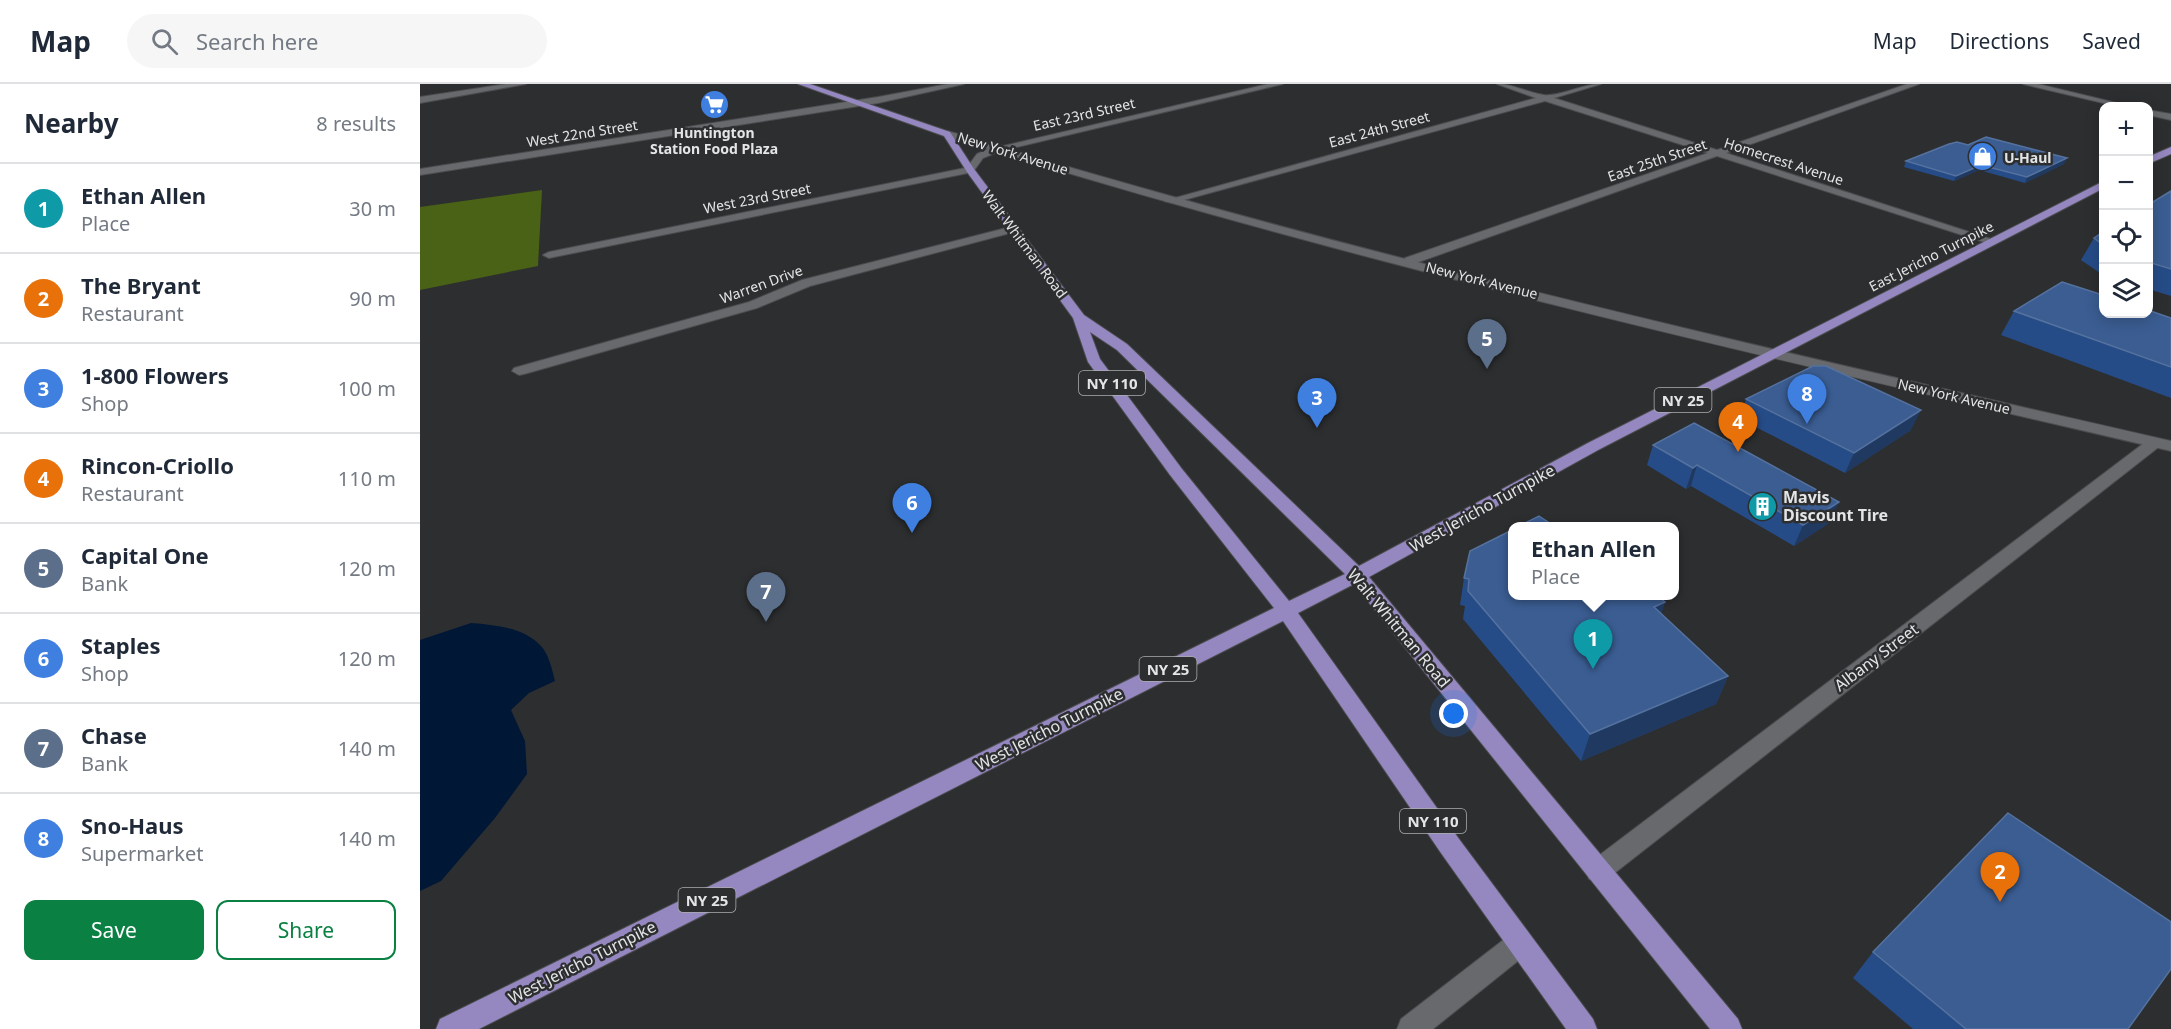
<!DOCTYPE html>
<html lang="en">
<head>
<meta charset="utf-8">
<style>
	:root { --surface:#fff; --page:#f6f6f7; --text:#1f2937; --muted:#747a83; --line:#e0e1e3; --accent:#0b8043 }
	body { margin:0; font-family:"Noto Sans",sans-serif; background:var(--page); color:var(--text) }
	.controls { position:absolute; right:18px; top:18px; display:grid; overflow:hidden; border-radius:12px; box-shadow:0 3px 15px #0003 }
	.controls button { width:54px; height:54px; display:grid; place-items:center; padding:0; border:0; border-bottom:2px solid var(--line); background:var(--surface); color:var(--text); font:30px sans-serif }
	.you { position:absolute; left:1034px; top:630px; width:21px; height:21px; margin:-15px; border:4px solid #fff; border-radius:50%; background:#1a73e8; box-shadow:0 0 0 9px #1a73e833 }
	.badge { display:grid; place-items:center; width:39px; height:39px; border-radius:50%; background:var(--accent); color:#fff; font-size:20px; font-weight:700 }
	.pin { position:absolute; translate:-50% -50px; filter:drop-shadow(0 2px 3px #0008) }
	.pin::after { content:''; position:absolute; top:32px; width:21px; height:18px; background:inherit; clip-path:polygon(0 0,100% 0,50% 100%) }
	.popup { position:absolute; left:1088px; top:438px; width:171px; height:78px; box-sizing:border-box; display:grid; place-content:center; border-radius:12px; background:var(--surface); filter:drop-shadow(0 2px 4px #0005); font-size:20px; white-space:nowrap; color:var(--muted) }
	.popup b { font-size:22px; color:var(--text) }
	.popup::after { content:''; position:absolute; left:50%; top:100%; margin-left:-12px; border:12px solid transparent; border-top-color:var(--surface) }
	.list { margin:0; padding:0; list-style:none }
	h2 { display:flex; justify-content:space-between; align-items:center; height:78px; margin:0; padding:0 24px; font-size:26px }
	h2 small { font-size:20px; font-weight:400; color:var(--muted) }
	.list li { display:grid; grid-template-columns:39px 1fr auto; gap:18px; align-items:center; box-sizing:border-box; height:90px; padding:0 24px; border-top:2px solid var(--line) }
	.list b { display:block; font-size:22px; white-space:nowrap }
	.list p { margin:0; font-size:20px; white-space:nowrap; color:var(--muted) }
	.list em { font-size:20px; font-style:normal; color:var(--muted) }
	.actions { display:flex; gap:12px; padding:18px 24px }
	.actions a { flex:1; padding:14px 0; border:2px solid var(--accent); border-radius:12px; text-align:center; font-size:21px; color:var(--accent) }
	.actions .main { background:var(--accent); color:#fff }
	.icon { flex:none; width:33px; height:33px; fill:none; stroke:currentColor; stroke-width:2; stroke-linecap:round; stroke-linejoin:round }
	.map { position:relative; flex:none; width:1751px; height:945px; overflow:hidden }
	header { display:flex; align-items:center; gap:36px; box-sizing:border-box; height:84px; padding:0 30px; background:var(--surface); border-bottom:2px solid var(--line) }
	header strong { font-size:28px }
	nav { display:flex; gap:33px; margin-inline-start:auto; font-size:21px }
	.search { width:420px; height:54px; background:var(--page); display:flex; align-items:center; gap:15px; box-sizing:border-box; padding:0 21px; border-radius:33px; color:var(--muted); font-size:22px }
	main { display:flex }
	aside { flex:1; background:var(--surface) }
	.map>svg:first-child { display:block }
	.green { fill:#4a6215 }
	.water { fill:#001736 }
	.lines { fill:none; stroke-linecap:round; stroke-linejoin:round }
	.street-casing { stroke:#4b4c4e; stroke-width:2 }
	.secondary-casing { stroke:#4b4c4e; stroke-width:2 }
	.primary-casing { stroke:#4b4c4e; stroke-width:2 }
	.street { fill:#67696c; fill-rule:evenodd }
	.secondary { fill:#67696c; fill-rule:evenodd }
	.primary { fill:#9587bf; fill-rule:evenodd }
	.wall { fill:#264c87 }
	.shaded-wall { fill:#203960 }
	.building { fill:#3b5d92; stroke:#55729f; stroke-width:1.5 }
	.labels { text-anchor:middle; dominant-baseline:central; stroke-width:5; stroke-linejoin:round; paint-order:stroke }
	.far-street-label { font-size:14px; fill:#e4e5e7; stroke:#2d2e30 }
	.far-poi-label { font-size:14px; font-weight:bold; fill:#e4e5e7; stroke:#2d2e30 }
	.shield { fill:#2d2e30; stroke:#adaeb0; stroke-width:1.5 }
	.shield-label { font-size:15px; font-weight:bold; fill:#e4e5e7 }
	.poi-label { font-size:16px; font-weight:bold; fill:#e4e5e7; stroke:#2d2e30; text-anchor:start }
	.street-label { font-size:16px; fill:#e4e5e7; stroke:#2d2e30 }
</style>
</head>
<body>
<header>
<strong>Map</strong>
<div class="search"><svg class="icon" aria-label="search" viewBox="0 0 24 24"><circle cx="10" cy="10" r="6"/><path d="M15 15l6 6"/></svg>Search here</div>
<nav><a>Map</a><a>Directions</a><a>Saved</a></nav>
</header>
<main>
<aside>
<h2>Nearby<small>8 results</small></h2>
<ul class="list">
<li><span class="badge" style="background:#0f9aa8">1</span><div><b>Ethan Allen</b><p>Place</p></div><em>30 m</em></li>
<li><span class="badge" style="background:#e8710a">2</span><div><b>The Bryant</b><p>Restaurant</p></div><em>90 m</em></li>
<li><span class="badge" style="background:#3f7fe0">3</span><div><b>1-800 Flowers</b><p>Shop</p></div><em>100 m</em></li>
<li><span class="badge" style="background:#e8710a">4</span><div><b>Rincon-Criollo</b><p>Restaurant</p></div><em>110 m</em></li>
<li><span class="badge" style="background:#5c6f8a">5</span><div><b>Capital One</b><p>Bank</p></div><em>120 m</em></li>
<li><span class="badge" style="background:#3f7fe0">6</span><div><b>Staples</b><p>Shop</p></div><em>120 m</em></li>
<li><span class="badge" style="background:#5c6f8a">7</span><div><b>Chase</b><p>Bank</p></div><em>140 m</em></li>
<li><span class="badge" style="background:#3f7fe0">8</span><div><b>Sno-Haus</b><p>Supermarket</p></div><em>140 m</em></li>
</ul>
<div class="actions"><a class="main">Save</a><a>Share</a></div>
</aside>
<div class="map">
<svg width="1751" height="945" viewBox="0 0 1751 945">
	<rect width="100%" height="100%" fill="#2d2e30"/>
	<polygon class="green" points="122,106 118,182 0,206 0,123"/>
	<path class="water" d="M51,539C75,541 103,543 121,562C129,571 132,585 135,597L109,609L91,626L105,657L107,690L75,734L21,797L0,807V556Z"/>
	<g class="lines">
		<defs>
			<g id="street">
				<polygon points="86,0 106,0 0,19 0,13"/>
				<polygon points="528,0 544,0 458,19 0,91 0,85 458,13"/>
				<polygon points="848,0 863,0 580,67 575,64"/>
				<path d="M1077,0C1094,0 1108,9 1124,11C1138,13 1163,0 1181,0L1134,14L1297,66L1487,0H1499L1306,69L1577,157L1575,159H1567L1297,72L993,180H985V174L1288,69L1125,17L753,119L744,117L1116,14Z"/>
				<polygon points="1603,0 1618,0 1709,22 1696,22"/>
				<polygon points="1728,26 1751,30 1751,36 1728,31"/>
				<polygon points="550,83 553,84 553,88 129,174 123,171 129,168"/>
				<polygon points="594,142 598,143 598,147 390,202 337,224 104,290 99,291 92,287 94,284 329,218 382,196"/>
				<polygon points="1734,354 1742,359 1740,362 1187,795 1178,798 1169,795 1166,787 1169,779 1728,356"/>
				<polygon points="1100,847 1109,850 1113,859 1109,868 1013,945 977,945 981,935 1091,850"/>
			</g>
			<path id="secondary" d="M527,47L583,62L584,64C969,179 1360,268 1751,357V367C1358,276 964,186 578,68L563,74L553,88H547L545,86L557,70L568,65L524,52L522,50Z"/>
			<g id="primary">
				<path d="M378,0H390L530,48L554,85L664,231L707,260L939,482L1168,359L1684,97V104L1180,365L949,493L1318,935L1322,945H1290L934,500L878,529L1039,755L1173,935L1177,945H1146L1021,769L863,537L59,945H16L20,935L854,524L750,391L668,278L653,234L547,88L524,52ZM670,248L697,266L925,490L869,517L762,385L680,275Z"/>
				<polygon points="1751,63 1751,70 1728,80 1728,73"/>
			</g>
		</defs>
		<use href="#street" class="street-casing"/>
		<use href="#secondary" class="secondary-casing"/>
		<use href="#primary" class="primary-casing"/>
		<use href="#street" class="street"/>
		<use href="#secondary" class="secondary"/>
		<use href="#primary" class="primary"/>
	</g>
	<g class="wall">
		<polygon points="1548,61 1644,80 1605,99 1559,86 1534,97 1484,83 1486,77"/>
		<polygon points="1751,107 1751,212 1728,205 1728,121"/>
		<polygon points="1683,148 1683,191 1661,176 1674,154"/>
		<polygon points="1594,227 1751,234 1751,314 1581,251"/>
		<polygon points="1326,315 1491,346 1425,389 1320,335"/>
		<polygon points="1233,361 1409,439 1374,462 1271,402 1266,405 1227,381"/>
		<polygon points="1044,494 1245,518 1241,530 1308,592 1296,620 1161,677 1043,535 1045,522 1040,521"/>
		<polygon points="1453,868 1708,945 1493,945 1433,894"/>
	</g>
	<g class="shaded-wall">
		<polygon points="1647,74 1644,80 1605,99 1607,93"/>
		<polygon points="1561,81 1559,86 1534,97 1536,92"/>
		<polygon points="1501,326 1491,346 1425,389 1434,369"/>
		<polygon points="1277,381 1271,402 1266,405 1273,384"/>
		<polygon points="1419,418 1409,439 1374,462 1383,441"/>
		<polygon points="1245,518 1236,546 1234,523"/>
		<polygon points="1308,592 1296,620 1161,677 1170,650"/>
	</g>
	<g class="building">
		<polygon points="1566,53 1647,74 1607,93 1561,81 1536,92 1486,77 1529,60 1537,58 1548,61"/>
		<polygon points="1751,107 1751,185 1728,178 1728,121"/>
		<polygon points="1683,148 1683,161 1674,154"/>
		<polygon points="1642,198 1683,211 1683,230 1728,230 1728,226 1751,234 1751,283 1594,227"/>
		<polygon points="1393,282 1406,282 1501,326 1434,369 1326,315"/>
		<polygon points="1274,339 1419,418 1383,441 1277,381 1273,384 1233,361"/>
		<polygon points="1119,432 1134,442 1099,442"/>
		<polygon points="1092,446 1092,512 1238,512 1245,518 1234,523 1308,592 1170,650 1048,507 1049,495 1044,494 1050,467"/>
		<polygon points="1588,729 1751,838 1751,885 1708,945 1546,945 1453,868"/>
	</g>
	<defs>
		<symbol id="supermarket-disc" viewBox="-11 -11 22 22"><circle r="9.5" fill="#3f7fe0" stroke="#2d2e30"/><path d="M-6-5.5h2.5l.6 2H6L4.5 2H-2.5L-4.4-4H-6ZM-1.5 3.2a1.3 1.3 0 1 0 .1 0ZM3 3.2a1.3 1.3 0 1 0 .1 0Z" fill="#fff"/></symbol>
		<symbol id="shop-disc" viewBox="-11 -11 22 22"><circle r="9.5" fill="#3f7fe0" stroke="#2d2e30"/><path d="M-5-2.5h2.3a2.7 3.5 0 0 1 5.4 0H5L5.5 6h-11ZM-1.5-2.5h3a1.5 2.3 0 0 0-3 0Z" fill="#fff"/></symbol>
		<symbol id="building-disc" viewBox="-11 -11 22 22"><circle r="9.5" fill="#0f9aa8" stroke="#2d2e30"/><path d="M-4-6H4V6H1V3H-1V6H-4ZM-2.5-4.3h1.7v1.8h-1.7ZM.8-4.3h1.7v1.8H.8ZM-2.5-1h1.7V.8h-1.7ZM.8-1h1.7V.8H.8Z" fill="#fff"/></symbol>
	</defs>
	<g fill-rule="evenodd">
		<use href="#supermarket-disc" x="278" y="4" width="33" height="33"/>
		<use href="#shop-disc" x="1546" y="56" width="33" height="33"/>
		<use href="#building-disc" x="1326" y="406" width="33" height="33"/>
	</g>
	<g class="labels">
		<g class="far-street-label">
			<text transform="translate(664 30) rotate(-13)">East 23rd Street</text>
			<text transform="translate(959 45) rotate(-15)">East 24th Street</text>
			<text transform="translate(162 49) rotate(-9)">West 22nd Street</text>
			<text transform="translate(593 69) rotate(17)">New York Avenue</text>
			<text transform="translate(1237 76) rotate(-19)">East 25th Street</text>
			<text transform="translate(1364 77) rotate(18)">Homecrest Avenue</text>
			<text transform="translate(337 114) rotate(-11)">West 23rd Street</text>
			<text transform="translate(605 160) rotate(53)">Walt Whitman Road</text>
			<text transform="translate(1511 172) rotate(-27)">East Jericho Turnpike</text>
			<text transform="translate(1062 196) rotate(14)">New York Avenue</text>
			<text transform="translate(341 200) rotate(-20)">Warren Drive</text>
			<text transform="translate(1534 312) rotate(13)">New York Avenue</text>
		</g>
		<g class="far-poi-label">
			<text x="294" y="48">Huntington<tspan x="294" dy="16">Station Food Plaza</tspan></text>
			<text x="1584" y="73" text-anchor="start">U-Haul</text>
		</g>
		<g class="shield">
			<rect x="659" y="287" width="66" height="24" rx="4.5"/>
			<rect x="1234.5" y="304" width="57" height="24" rx="4.5"/>
			<rect x="719.5" y="573" width="57" height="24" rx="4.5"/>
			<rect x="980" y="725" width="66" height="24" rx="4.5"/>
			<rect x="258.5" y="804" width="57" height="24" rx="4.5"/>
		</g>
		<g class="shield-label">
			<text x="692" y="299">NY 110</text>
			<text x="1263" y="316">NY 25</text>
			<text x="748" y="585">NY 25</text>
			<text x="1013" y="737">NY 110</text>
			<text x="287" y="816">NY 25</text>
		</g>
		<g class="poi-label">
			<text x="1363" y="413">Mavis<tspan x="1363" dy="18">Discount Tire</tspan></text>
		</g>
		<g class="street-label">
			<text transform="translate(1062 424) rotate(-29)">West Jericho Turnpike</text>
			<text transform="translate(979 544) rotate(50)">Walt Whitman Road</text>
			<text transform="translate(1456 573) rotate(-37)">Albany Street</text>
			<text transform="translate(629 645) rotate(-27)">West Jericho Turnpike</text>
			<text transform="translate(162 878) rotate(-27)">West Jericho Turnpike</text>
		</g>
	</g>
</svg>
<div class="controls">
<button>+</button>
<button>−</button>
<button><svg class="icon" aria-label="locate" viewBox="0 0 24 24"><circle cx="12" cy="12" r="6"/><path d="M12 2v4M12 18v4M2 12h4M18 12h4"/></svg></button>
<button><svg class="icon" aria-label="layers" viewBox="0 0 24 24"><path d="M12 4l9 5-9 5-9-5zM3 14l9 5 9-5"/></svg></button>
</div>
<div class="you"></div>
<div class="pin badge" style="left:1173px;top:585px;background:#0f9aa8">1</div>
<div class="popup"><b>Ethan Allen</b>Place</div>
<div class="pin badge" style="left:1580px;top:818px;background:#e8710a">2</div>
<div class="pin badge" style="left:897px;top:344px;background:#3f7fe0">3</div>
<div class="pin badge" style="left:1318px;top:368px;background:#e8710a">4</div>
<div class="pin badge" style="left:1067px;top:285px;background:#5c6f8a">5</div>
<div class="pin badge" style="left:492px;top:449px;background:#3f7fe0">6</div>
<div class="pin badge" style="left:346px;top:538px;background:#5c6f8a">7</div>
<div class="pin badge" style="left:1387px;top:340px;background:#3f7fe0">8</div>
</div>
</main>
</body>
</html>
